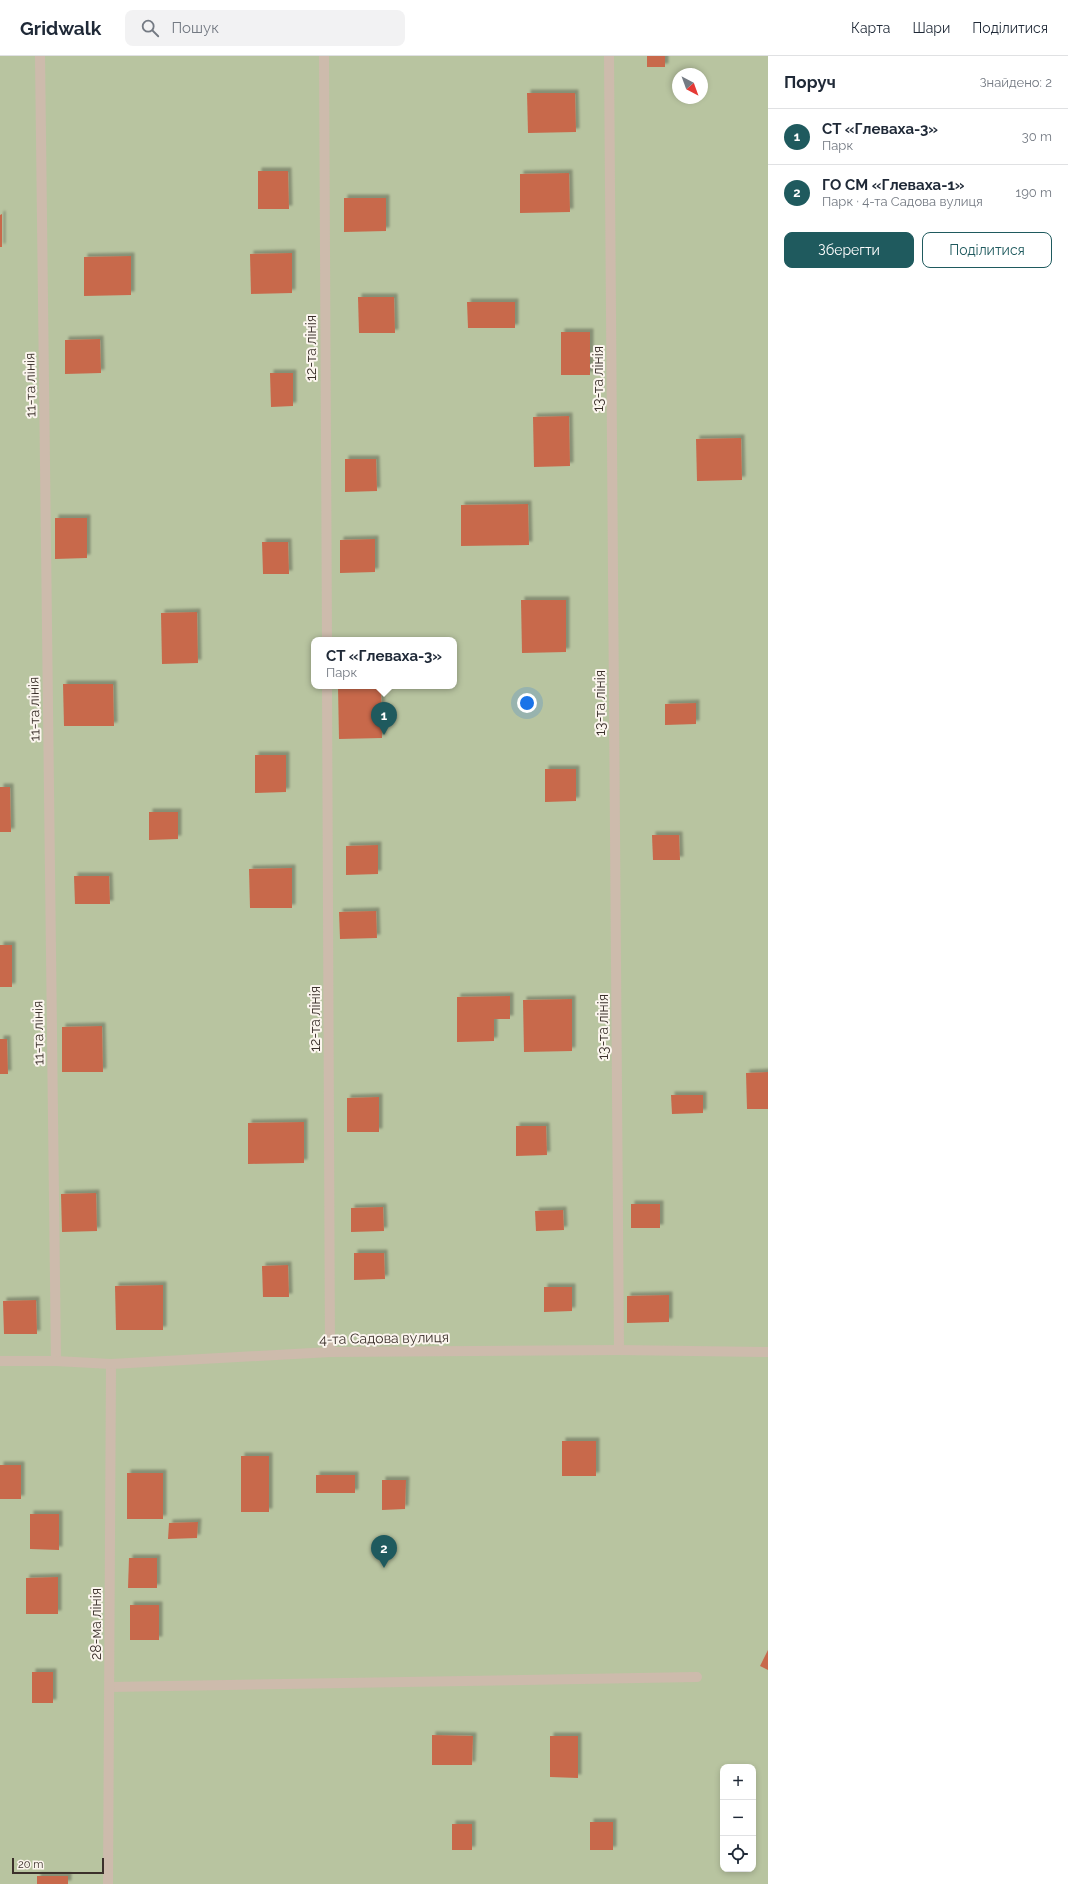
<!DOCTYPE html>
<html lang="uk">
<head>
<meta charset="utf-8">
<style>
	:root { --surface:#fff; --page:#f2f2f3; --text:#1f2937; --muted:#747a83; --line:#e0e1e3; --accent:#1f5a5e }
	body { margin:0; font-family:Raleway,sans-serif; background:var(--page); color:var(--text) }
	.controls { position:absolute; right:12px; bottom:12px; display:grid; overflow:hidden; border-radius:8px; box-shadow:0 2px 6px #0003 }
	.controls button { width:36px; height:36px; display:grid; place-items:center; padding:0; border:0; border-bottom:1px solid var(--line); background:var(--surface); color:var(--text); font:20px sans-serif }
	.compass { position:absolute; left:672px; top:12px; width:36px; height:36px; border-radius:50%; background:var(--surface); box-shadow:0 2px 6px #0003; rotate:139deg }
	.scale { position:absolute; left:12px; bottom:10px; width:92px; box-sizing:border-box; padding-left:4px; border:2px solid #3b302b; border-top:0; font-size:11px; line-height:14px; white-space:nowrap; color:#3b302b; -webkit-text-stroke:3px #fbf5ee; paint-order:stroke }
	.you { position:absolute; left:527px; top:647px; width:14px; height:14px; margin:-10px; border:3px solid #fff; border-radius:50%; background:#1a73e8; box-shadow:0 0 0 6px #1a73e833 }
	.badge { display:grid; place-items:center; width:26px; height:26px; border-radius:50%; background:var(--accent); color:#fff; font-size:13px; font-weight:700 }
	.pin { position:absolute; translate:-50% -33px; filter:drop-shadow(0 1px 2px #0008) }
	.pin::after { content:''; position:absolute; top:21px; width:14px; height:12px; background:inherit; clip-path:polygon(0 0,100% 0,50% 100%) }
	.popup { position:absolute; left:311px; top:581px; width:146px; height:52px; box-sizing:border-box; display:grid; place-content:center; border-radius:8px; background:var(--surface); filter:drop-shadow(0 1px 3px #0005); font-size:13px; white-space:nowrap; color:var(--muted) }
	.popup b { font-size:15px; color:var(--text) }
	.popup::after { content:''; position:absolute; left:50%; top:100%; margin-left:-8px; border:8px solid transparent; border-top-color:var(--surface) }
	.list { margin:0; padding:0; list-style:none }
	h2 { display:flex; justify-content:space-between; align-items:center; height:52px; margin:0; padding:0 16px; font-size:17px }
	h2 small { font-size:13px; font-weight:400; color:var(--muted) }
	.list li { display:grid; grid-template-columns:26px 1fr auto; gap:12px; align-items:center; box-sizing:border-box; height:56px; padding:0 16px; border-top:1px solid var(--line) }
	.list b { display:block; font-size:15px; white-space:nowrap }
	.list p { margin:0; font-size:13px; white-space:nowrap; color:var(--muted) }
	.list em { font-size:13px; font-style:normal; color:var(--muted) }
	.actions { display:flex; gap:8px; padding:12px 16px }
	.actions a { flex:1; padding:9px 0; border:1px solid var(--accent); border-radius:8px; text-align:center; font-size:14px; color:var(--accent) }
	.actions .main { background:var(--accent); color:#fff }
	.icon { flex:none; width:22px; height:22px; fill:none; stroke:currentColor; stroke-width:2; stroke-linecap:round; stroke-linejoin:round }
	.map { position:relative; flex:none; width:768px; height:1828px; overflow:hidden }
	header { display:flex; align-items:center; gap:24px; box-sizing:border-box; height:56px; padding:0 20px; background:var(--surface); border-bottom:1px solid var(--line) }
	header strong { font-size:19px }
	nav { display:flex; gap:22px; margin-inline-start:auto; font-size:14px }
	.search { width:280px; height:36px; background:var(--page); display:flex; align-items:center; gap:10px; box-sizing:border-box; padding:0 14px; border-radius:8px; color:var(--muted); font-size:15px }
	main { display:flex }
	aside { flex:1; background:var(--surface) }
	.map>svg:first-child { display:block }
	.green { fill:#b8c4a0; fill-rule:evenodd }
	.building { fill:#c8694b; filter:url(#shadow) }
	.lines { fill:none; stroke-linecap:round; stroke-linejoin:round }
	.service { stroke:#cdbbac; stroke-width:10 }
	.minor { stroke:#cdbbac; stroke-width:10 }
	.labels { text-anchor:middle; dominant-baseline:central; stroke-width:4; stroke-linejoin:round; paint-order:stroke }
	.street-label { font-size:14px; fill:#3b302b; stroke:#fbf5ee }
</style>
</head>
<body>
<header>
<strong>Gridwalk</strong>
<div class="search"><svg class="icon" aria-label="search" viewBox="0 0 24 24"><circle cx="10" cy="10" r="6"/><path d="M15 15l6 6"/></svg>Пошук</div>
<nav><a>Карта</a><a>Шари</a><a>Поділитися</a></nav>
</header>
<main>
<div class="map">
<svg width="768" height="1828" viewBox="0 0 768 1828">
	<defs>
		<filter id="shadow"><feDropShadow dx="3.5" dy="-3.5" stdDeviation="1" flood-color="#0004"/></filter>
	</defs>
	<rect width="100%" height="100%" fill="#f4ebe1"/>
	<path class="green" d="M0,0H768V1828H0ZM678,18H702V42H678ZM314,584H454V630H314ZM723,1711H753V1813H723Z"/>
	<g class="building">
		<rect x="647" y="0" width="18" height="11"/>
		<polygon points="527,37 575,37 576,76 528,77"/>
		<polygon points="258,115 288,115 289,153 258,153"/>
		<polygon points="569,117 570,156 520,157 520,118"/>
		<polygon points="344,142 386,142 386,175 344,176"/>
		<polygon points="2,158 2,191 0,191 0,159"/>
		<polygon points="292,197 292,237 251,238 250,198"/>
		<polygon points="131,200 131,239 84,240 84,201"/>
		<polygon points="358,241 394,241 395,277 359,277"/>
		<polygon points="467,246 515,246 515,272 468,272"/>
		<rect x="561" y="276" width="29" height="43"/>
		<polygon points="100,283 101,317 65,318 65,284"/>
		<polygon points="270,317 293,317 293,350 271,351"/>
		<polygon points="569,360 570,410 534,411 533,361"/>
		<polygon points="741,382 742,424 697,425 696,383"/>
		<polygon points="345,403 376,403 377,435 345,436"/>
		<polygon points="528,448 529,489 461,490 461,449"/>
		<polygon points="55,462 87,462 87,502 55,503"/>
		<polygon points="375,483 375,516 340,517 340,484"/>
		<polygon points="262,486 288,486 289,518 263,518"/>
		<polygon points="521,544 566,544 566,596 522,597"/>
		<polygon points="197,556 198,607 162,608 161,557"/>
		<polygon points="63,628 113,628 114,670 64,670"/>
		<polygon points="338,630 381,630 382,682 339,683"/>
		<polygon points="696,647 696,668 665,669 665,648"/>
		<polygon points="255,699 286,699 286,736 255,737"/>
		<polygon points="545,713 576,713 576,745 545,746"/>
		<polygon points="0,731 10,731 11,776 0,776"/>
		<polygon points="149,756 178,756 178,783 149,784"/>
		<polygon points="652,779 679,779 680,804 653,804"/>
		<polygon points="378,789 378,818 346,819 346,790"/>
		<polygon points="292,812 292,852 250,852 249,813"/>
		<polygon points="74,820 109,820 110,848 75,848"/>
		<polygon points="376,855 377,882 340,883 339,856"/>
		<rect x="0" y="889" width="12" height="42"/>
		<polygon points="510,940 510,963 494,963 494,985 457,986 457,941"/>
		<polygon points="572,943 572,995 524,996 523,944"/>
		<polygon points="102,970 103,1016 62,1016 62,971"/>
		<polygon points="0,983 7,983 8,1018 0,1018"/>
		<polygon points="768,1016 768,1053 747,1053 746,1017"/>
		<polygon points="671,1039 703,1039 703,1057 672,1058"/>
		<polygon points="379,1041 379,1076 347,1076 347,1042"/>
		<polygon points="304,1066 304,1107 248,1108 248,1067"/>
		<polygon points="516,1070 546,1070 547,1099 516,1100"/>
		<polygon points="96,1137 97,1175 62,1176 61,1138"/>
		<rect x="631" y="1148" width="29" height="24"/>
		<polygon points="383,1151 384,1175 351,1176 351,1152"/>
		<polygon points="563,1154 564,1174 536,1175 535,1155"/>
		<polygon points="354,1197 384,1197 385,1223 354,1224"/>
		<polygon points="288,1209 289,1241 263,1241 262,1210"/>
		<polygon points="163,1229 163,1274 116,1274 115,1230"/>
		<polygon points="544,1231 572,1231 572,1255 544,1256"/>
		<polygon points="669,1239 669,1266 627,1267 627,1240"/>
		<polygon points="36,1244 37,1278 4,1278 3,1245"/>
		<rect x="562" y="1385" width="34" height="35"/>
		<rect x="241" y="1400" width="28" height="56"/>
		<rect x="0" y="1409" width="21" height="34"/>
		<rect x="127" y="1417" width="36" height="46"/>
		<rect x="316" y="1419" width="39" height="18"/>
		<polygon points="382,1424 406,1424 405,1453 382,1454"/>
		<polygon points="30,1458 59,1458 59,1494 30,1493"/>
		<polygon points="198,1466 197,1482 168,1483 169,1467"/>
		<polygon points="129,1502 157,1502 157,1532 128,1532"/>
		<polygon points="58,1521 58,1558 26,1558 26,1522"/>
		<rect x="130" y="1549" width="29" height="35"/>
		<polygon points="768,1594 768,1614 760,1610"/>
		<rect x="32" y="1616" width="21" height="31"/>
		<polygon points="432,1679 473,1680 472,1709 432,1709"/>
		<polygon points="550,1680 578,1680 578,1722 550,1721"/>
		<rect x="590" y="1766" width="23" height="28"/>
		<rect x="452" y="1768" width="20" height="26"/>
		<rect x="37" y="1820" width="31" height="8"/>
	</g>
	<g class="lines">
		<g class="service">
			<polyline points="40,0 56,1305"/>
			<polyline points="324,0 327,584"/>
			<polyline points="609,0 619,1294"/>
			<polyline points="327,630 330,1296"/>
			<polyline points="110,1631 697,1621"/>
			<polyline points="108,1828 111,1308"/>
		</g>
		<polyline class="minor" points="0,1305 56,1305 111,1308 330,1296 619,1294 768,1296"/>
	</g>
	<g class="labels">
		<g class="street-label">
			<text transform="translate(311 292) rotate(-90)">12-та лінія</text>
			<text transform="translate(598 323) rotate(-90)">13-та лінія</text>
			<text transform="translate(30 329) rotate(-91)">11-та лінія</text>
			<text transform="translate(600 647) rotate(-90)">13-та лінія</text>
			<text transform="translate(34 653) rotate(-91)">11-та лінія</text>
			<text transform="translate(315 963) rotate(-90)">12-та лінія</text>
			<text transform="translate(603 971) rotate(-90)">13-та лінія</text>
			<text transform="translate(38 977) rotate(-91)">11-та лінія</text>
			<text transform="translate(384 1282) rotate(-1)">4-та Садова вулиця</text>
			<text transform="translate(96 1568) rotate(-90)">28-ма лінія</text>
		</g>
	</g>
</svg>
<div class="controls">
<button>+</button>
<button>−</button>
<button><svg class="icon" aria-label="locate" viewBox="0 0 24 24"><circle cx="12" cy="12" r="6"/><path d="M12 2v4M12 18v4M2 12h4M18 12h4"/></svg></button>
</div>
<svg class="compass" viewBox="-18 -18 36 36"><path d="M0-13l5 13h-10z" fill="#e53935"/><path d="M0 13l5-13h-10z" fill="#747a83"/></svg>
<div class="scale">20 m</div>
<div class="you"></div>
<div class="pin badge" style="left:384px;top:679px">1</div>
<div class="popup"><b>СТ «Глеваха-3»</b>Парк</div>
<div class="pin badge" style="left:384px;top:1512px">2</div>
</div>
<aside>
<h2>Поруч<small>Знайдено: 2</small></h2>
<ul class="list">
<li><span class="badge">1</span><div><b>СТ «Глеваха-3»</b><p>Парк</p></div><em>30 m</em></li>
<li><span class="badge">2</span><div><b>ГО СМ «Глеваха-1»</b><p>Парк · 4-та Садова вулиця</p></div><em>190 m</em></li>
</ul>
<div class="actions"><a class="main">Зберегти</a><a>Поділитися</a></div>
</aside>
</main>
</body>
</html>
